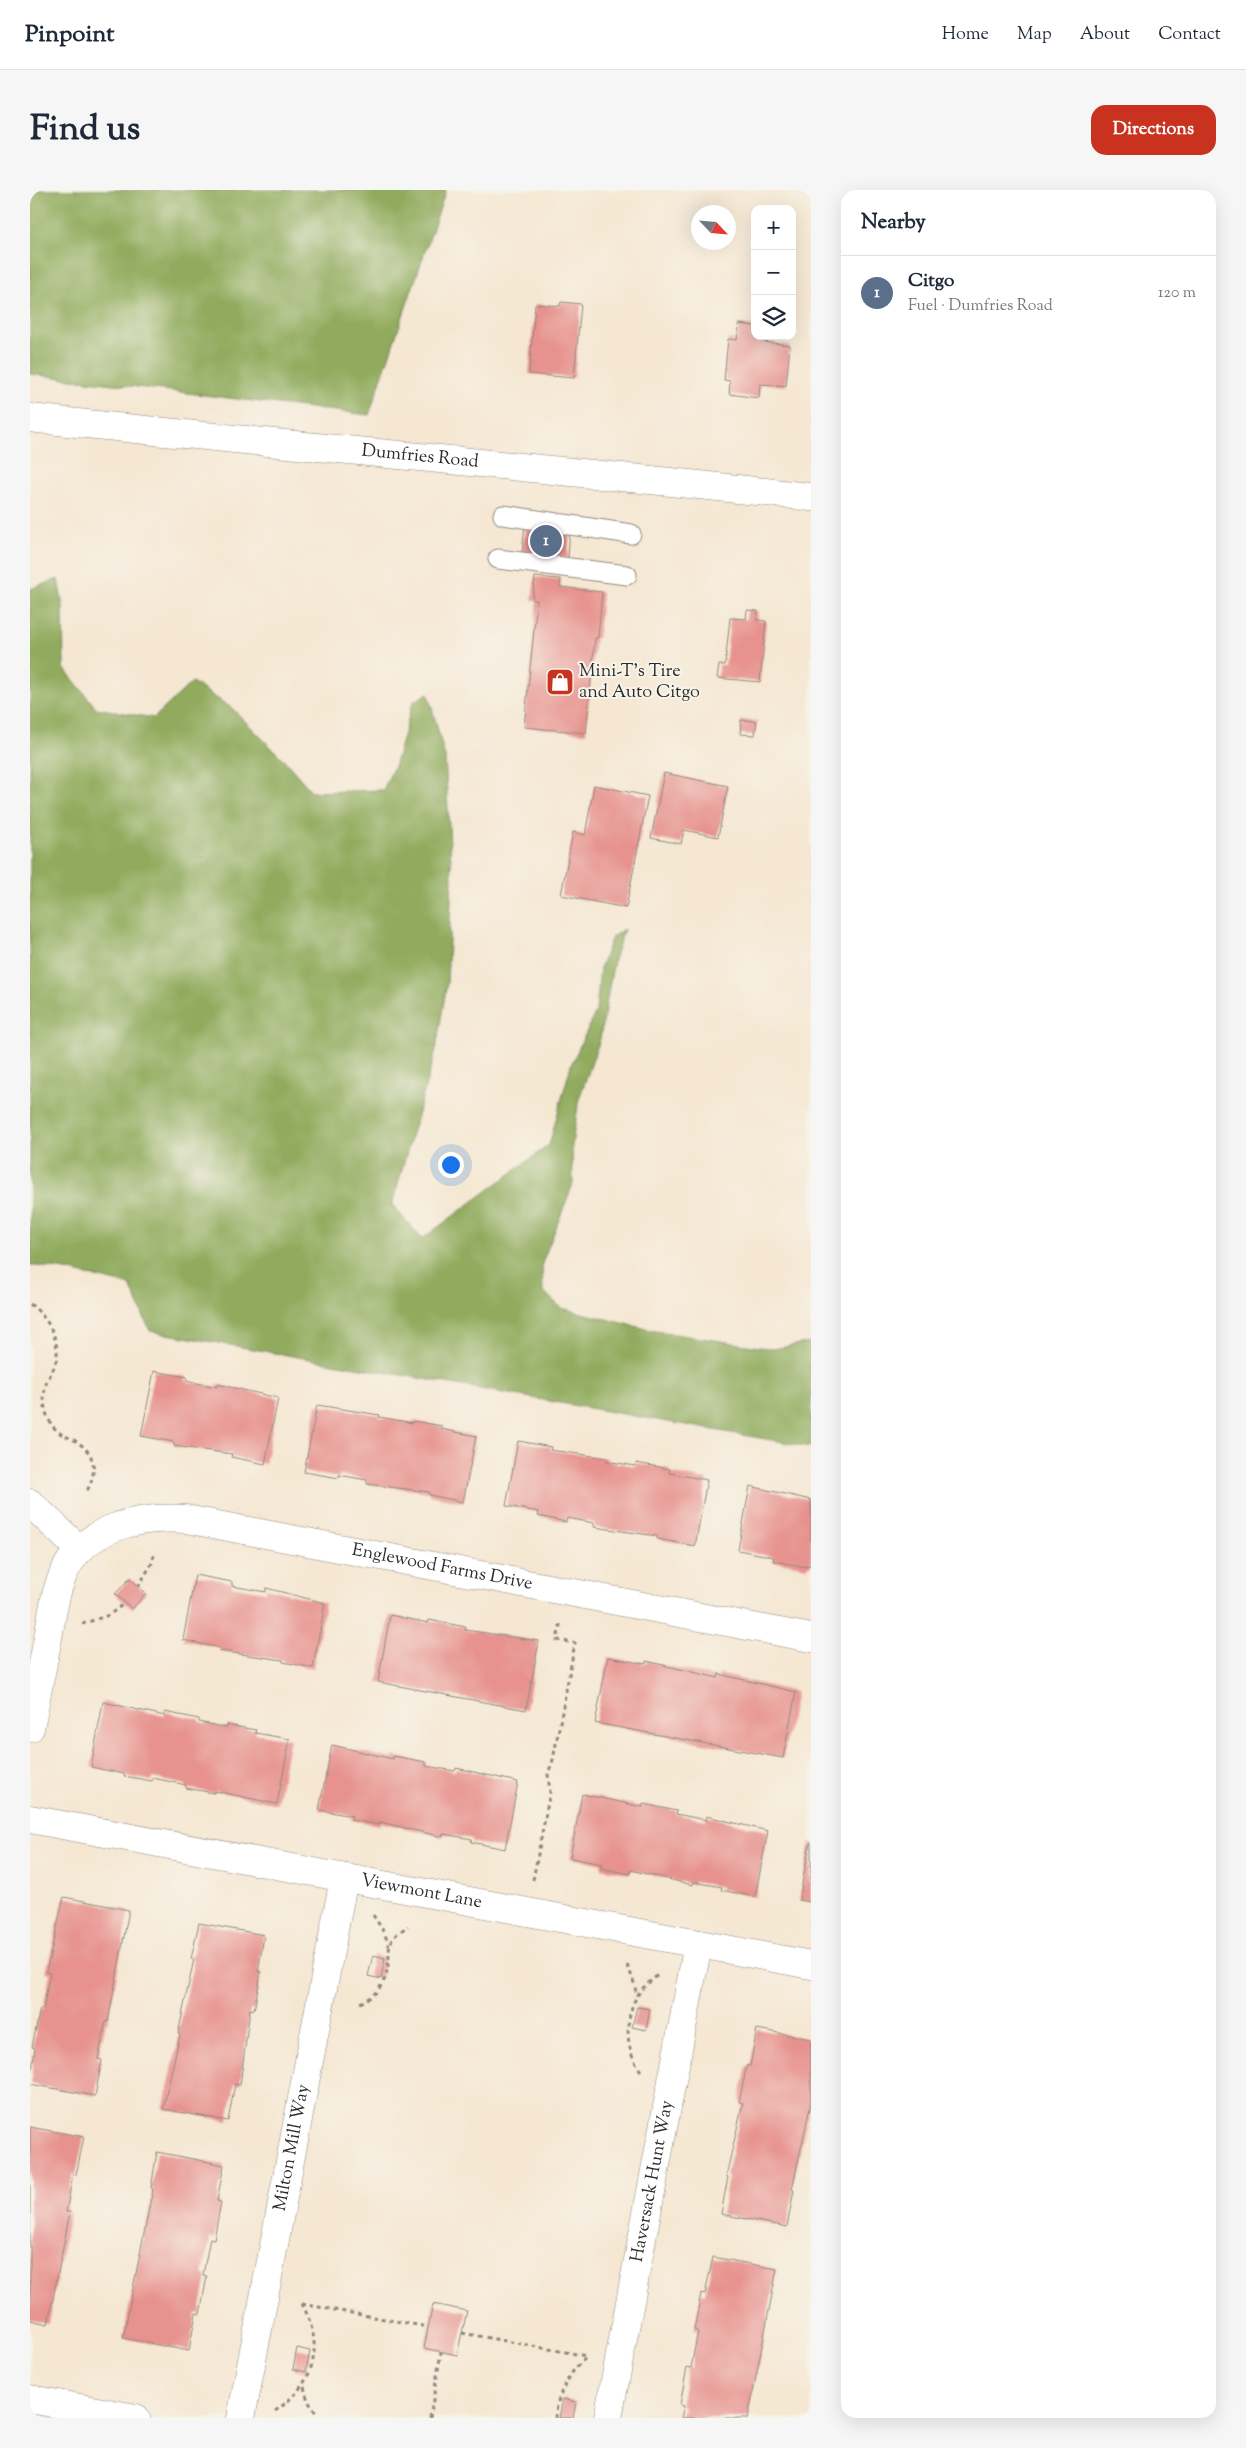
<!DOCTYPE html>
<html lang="en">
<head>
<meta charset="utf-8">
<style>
	:root { --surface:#fff; --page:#f6f6f7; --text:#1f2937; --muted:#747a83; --line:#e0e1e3; --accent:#c8321e }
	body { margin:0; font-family:"Sorts Mill Goudy",serif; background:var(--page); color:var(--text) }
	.controls { position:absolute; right:15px; top:15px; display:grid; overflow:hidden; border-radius:10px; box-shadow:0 5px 20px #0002 }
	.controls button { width:45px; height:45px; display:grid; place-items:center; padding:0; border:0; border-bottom:1px solid var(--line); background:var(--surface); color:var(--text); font:25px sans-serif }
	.compass { position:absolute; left:661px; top:15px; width:45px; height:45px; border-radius:50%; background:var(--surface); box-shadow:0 5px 20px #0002; rotate:116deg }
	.you { position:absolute; left:420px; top:974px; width:18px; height:18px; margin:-12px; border:4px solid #fff; border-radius:50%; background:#1a73e8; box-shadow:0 0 0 8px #1a73e833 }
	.badge { display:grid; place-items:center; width:32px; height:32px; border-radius:50%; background:var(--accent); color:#fff; font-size:16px; font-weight:700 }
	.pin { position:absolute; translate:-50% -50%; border:2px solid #fff; box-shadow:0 1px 5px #0006 }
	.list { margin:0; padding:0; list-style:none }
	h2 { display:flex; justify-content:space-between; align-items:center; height:65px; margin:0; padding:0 20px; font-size:21px }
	h2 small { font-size:16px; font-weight:400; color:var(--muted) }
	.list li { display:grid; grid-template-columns:32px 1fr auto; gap:15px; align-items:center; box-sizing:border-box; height:75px; padding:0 20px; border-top:1px solid var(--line) }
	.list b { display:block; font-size:19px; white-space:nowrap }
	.list p { margin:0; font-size:16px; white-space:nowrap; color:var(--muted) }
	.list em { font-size:16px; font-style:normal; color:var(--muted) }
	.icon { flex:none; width:28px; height:28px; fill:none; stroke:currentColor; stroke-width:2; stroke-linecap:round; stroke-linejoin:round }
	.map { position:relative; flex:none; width:781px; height:2228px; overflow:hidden; border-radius:15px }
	header { display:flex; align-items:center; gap:30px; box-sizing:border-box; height:70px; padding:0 25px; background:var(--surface); border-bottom:1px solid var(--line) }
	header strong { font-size:24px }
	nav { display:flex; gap:28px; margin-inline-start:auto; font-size:18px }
	.intro { display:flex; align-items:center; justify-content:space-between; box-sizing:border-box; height:120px; padding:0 30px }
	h1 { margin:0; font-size:35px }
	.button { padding:12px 22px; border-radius:15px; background:var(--accent); color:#fff; font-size:18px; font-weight:700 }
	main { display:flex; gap:30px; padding:0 30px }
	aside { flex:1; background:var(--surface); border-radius:15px; box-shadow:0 5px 20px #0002 }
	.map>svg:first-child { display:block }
	.forest { fill:#90ab5d; stroke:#5e6b44 }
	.building { fill:#e7928e }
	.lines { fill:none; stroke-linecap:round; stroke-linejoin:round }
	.service-casing { stroke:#90897e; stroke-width:21 }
	.minor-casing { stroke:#90897e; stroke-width:29 }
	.primary-casing { stroke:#90897e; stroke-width:29 }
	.path { stroke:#90897e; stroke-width:3; stroke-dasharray:4 4; stroke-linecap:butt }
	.service { stroke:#fff; stroke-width:19 }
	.minor { stroke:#fff; stroke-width:28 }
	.primary { stroke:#fff; stroke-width:28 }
	.labels { text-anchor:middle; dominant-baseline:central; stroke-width:4; stroke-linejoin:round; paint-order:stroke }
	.street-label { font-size:18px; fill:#2b2b2b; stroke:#f7f3e8 }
	.poi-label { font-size:18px; fill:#2b2b2b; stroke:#f7f3e8; text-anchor:start }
</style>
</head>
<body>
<header>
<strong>Pinpoint</strong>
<nav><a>Home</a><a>Map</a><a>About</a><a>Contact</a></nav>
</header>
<div class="intro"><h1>Find us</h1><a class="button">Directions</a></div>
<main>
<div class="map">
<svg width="781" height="2228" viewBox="0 0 781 2228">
	<rect width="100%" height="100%" fill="#f7f3e8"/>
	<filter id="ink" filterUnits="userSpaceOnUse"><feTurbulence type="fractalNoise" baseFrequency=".02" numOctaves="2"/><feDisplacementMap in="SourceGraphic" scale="10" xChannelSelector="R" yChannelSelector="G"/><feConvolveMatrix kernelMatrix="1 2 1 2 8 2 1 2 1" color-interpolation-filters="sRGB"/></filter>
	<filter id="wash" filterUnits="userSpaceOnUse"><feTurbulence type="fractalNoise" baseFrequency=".0096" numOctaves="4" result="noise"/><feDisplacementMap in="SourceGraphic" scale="20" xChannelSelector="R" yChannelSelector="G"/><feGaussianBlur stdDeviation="1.12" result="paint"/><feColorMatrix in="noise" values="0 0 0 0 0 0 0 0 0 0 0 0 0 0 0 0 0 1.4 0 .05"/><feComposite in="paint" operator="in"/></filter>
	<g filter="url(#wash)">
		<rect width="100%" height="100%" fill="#f5e7d2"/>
		<g class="forest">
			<polygon points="0,0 416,0 339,225 0,184"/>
			<polygon points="28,389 33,416 34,478 66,518 124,528 162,492 203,519 256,572 282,602 353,600 365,574 383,512 398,503 415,567 422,690 417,793 406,859 362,1015 392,1049 519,955 541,875 566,821 570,778 582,747 594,739 584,770 570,849 549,909 542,955 543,994 512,1073 513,1101 531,1118 625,1141 743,1159 781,1152 781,1257 120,1141 100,1095 36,1080 0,1075 0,399"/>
		</g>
		<g id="blocks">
			<g class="building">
				<polygon points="531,112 551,114 544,188 499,184 505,114 530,116"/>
				<polygon points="709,134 725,136 725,146 733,146 733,152 760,155 756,196 730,194 729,208 699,204 700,191 694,190 698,149 707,150"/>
				<polygon points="495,334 540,338 538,368 492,363"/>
				<polygon points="505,387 531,389 530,397 572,402 568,448 565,448 556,543 494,537 507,410 502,410"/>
				<polygon points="717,420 728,421 727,430 736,431 730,492 687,488 689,475 695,475 700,428 716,429"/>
				<polygon points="711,530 727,531 725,545 710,544"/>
				<polygon points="634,583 698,596 688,647 654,640 651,654 621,648"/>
				<polygon points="564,595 618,606 596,718 531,705 543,642 555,645"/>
				<polygon points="124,1181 157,1187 156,1191 187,1197 187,1194 248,1208 235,1274 201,1267 202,1264 144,1256 144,1252 111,1246"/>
				<polygon points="287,1215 350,1225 349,1227 383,1233 383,1231 412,1236 411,1239 446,1246 433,1312 399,1305 399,1302 337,1294 337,1290 309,1285 309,1288 274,1282"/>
				<polygon points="488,1251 521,1257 520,1260 577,1268 577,1271 605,1276 606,1273 640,1279 639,1283 677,1290 665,1356 627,1349 627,1346 564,1337 564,1333 537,1328 536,1332 508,1326 509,1322 476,1316"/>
				<polygon points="720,1296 781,1310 781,1375 778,1375 777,1377 743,1371 744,1367 708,1360"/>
				<polygon points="165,1385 202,1392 202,1396 236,1402 236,1398 295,1413 283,1478 253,1472 253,1470 189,1461 190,1458 153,1450"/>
				<polygon points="100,1388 116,1403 102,1419 85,1404"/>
				<polygon points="360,1425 398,1433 399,1430 436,1437 435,1440 509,1451 496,1520 348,1492"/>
				<polygon points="578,1467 616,1474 616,1471 688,1488 689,1484 766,1502 753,1568 565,1533"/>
				<polygon points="73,1512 135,1526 135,1522 169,1529 169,1532 197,1538 197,1535 226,1540 225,1543 260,1549 247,1614 185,1601 184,1603 156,1598 156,1595 123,1588 122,1591 94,1586 94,1584 61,1577"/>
				<polygon points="302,1555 363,1569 363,1566 396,1572 396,1576 425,1581 426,1578 488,1592 475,1659 441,1652 442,1649 413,1644 413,1647 350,1632 350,1635 321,1630 322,1626 289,1620"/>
				<polygon points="552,1604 613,1617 613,1614 647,1621 646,1624 676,1630 676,1626 738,1641 725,1707 691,1700 692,1697 664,1692 663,1695 601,1680 600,1684 571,1678 572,1674 540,1668"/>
				<polygon points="780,1652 781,1652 781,1712 769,1710"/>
				<polygon points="34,1707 99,1720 78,1832 76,1831 68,1869 72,1870 65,1906 0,1894 5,1858 2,1857 10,1819 13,1819 20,1783 16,1782"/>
				<polygon points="169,1733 234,1745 228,1782 231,1782 224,1820 220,1819 210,1895 205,1894 198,1931 133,1919 150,1844 148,1844 164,1769 161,1769"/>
				<polygon points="343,1765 355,1768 351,1789 338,1786"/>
				<polygon points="607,1817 620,1819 616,1840 602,1837"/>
				<polygon points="727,1839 781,1849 781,1913 762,1999 764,2000 757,2037 691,2024 698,1987 696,1986 713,1913 709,1912 717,1875 720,1876"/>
				<polygon points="0,1937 54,1947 46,1985 43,1984 36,2022 40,2022 18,2134 0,2130"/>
				<polygon points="127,1962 194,1975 187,2011 191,2012 184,2049 180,2048 173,2085 177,2086 170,2124 166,2123 159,2161 93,2148 123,1999 121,1998"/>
				<polygon points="683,2067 747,2079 718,2228 651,2228 654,2216 650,2215 657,2177 661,2178 668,2141 664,2140 671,2103 675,2104"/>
				<polygon points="403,2114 437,2121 427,2165 394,2158"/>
				<polygon points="267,2158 280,2161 276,2182 263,2179"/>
				<polygon points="533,2209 546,2212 543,2228 529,2228"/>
			</g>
		</g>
	</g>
	<g filter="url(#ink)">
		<use href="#blocks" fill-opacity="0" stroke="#90897e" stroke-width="1"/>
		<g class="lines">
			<defs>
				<g id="service">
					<polyline points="473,325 601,344"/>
					<polyline points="468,369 597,385"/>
				</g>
				<g id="minor">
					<polyline points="0,1313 50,1360"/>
					<path id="s1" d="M0,1538C6,1508 12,1478 18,1448C22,1427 24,1404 33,1385C54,1336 109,1326 156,1329L781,1448"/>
					<path id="s2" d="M0,1629L781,1775"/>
					<polyline points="0,2209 106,2228"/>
					<path id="s3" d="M211,2228L314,1688"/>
					<path id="s4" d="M578,2228L668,1754"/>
				</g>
				<g id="primary">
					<path id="s5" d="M0,228C260,256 521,278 781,307"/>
				</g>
			</defs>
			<use href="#service" class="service-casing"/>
			<use href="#minor" class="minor-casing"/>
			<use href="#primary" class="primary-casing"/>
			<g class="path">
				<path d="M0,1114C16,1126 28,1145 27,1166C26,1175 21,1183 17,1191C11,1208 14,1228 27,1241C34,1247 43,1248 50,1254C67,1266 66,1284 57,1301"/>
				<polyline points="108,1397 122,1373 125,1361"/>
				<polyline points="52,1434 79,1425 95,1413"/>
				<polyline points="503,1690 520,1602 518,1584 523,1570 545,1453 527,1450 531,1431"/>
				<polyline points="343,1725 354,1742 359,1756"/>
				<polyline points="597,1775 603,1789 607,1806"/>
				<path d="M330,1813C351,1803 357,1790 359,1767C359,1760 359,1754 363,1748C367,1743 374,1739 378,1736"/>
				<path d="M611,1881C593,1859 594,1819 613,1798C618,1793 623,1789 628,1785"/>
				<polyline points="272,2114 398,2137"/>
				<polyline points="432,2143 557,2166"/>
				<polyline points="274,2197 278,2211 286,2223"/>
				<path d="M245,2221C285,2194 295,2157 272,2114"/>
				<polyline points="400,2228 411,2162"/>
				<path d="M525,2228C528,2204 537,2184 556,2168"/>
			</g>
			<use href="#service" class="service"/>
			<use href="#minor" class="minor"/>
			<use href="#primary" class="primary"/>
		</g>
	</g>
	<defs>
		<symbol id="shop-square" viewBox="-11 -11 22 22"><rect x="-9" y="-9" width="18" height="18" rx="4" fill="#c8321e" stroke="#f7f3e8"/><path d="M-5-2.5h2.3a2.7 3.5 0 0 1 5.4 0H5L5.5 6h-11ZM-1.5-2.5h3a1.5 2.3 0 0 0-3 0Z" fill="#fff"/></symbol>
	</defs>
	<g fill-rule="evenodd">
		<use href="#shop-square" x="514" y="476" width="32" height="32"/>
	</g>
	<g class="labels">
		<g class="street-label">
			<text stroke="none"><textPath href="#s5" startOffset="392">Dumfries Road</textPath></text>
			<text stroke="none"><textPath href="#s1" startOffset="562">Englewood Farms Drive</textPath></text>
			<text stroke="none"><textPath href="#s2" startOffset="398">Viewmont Lane</textPath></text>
			<text stroke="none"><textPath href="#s3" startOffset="275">Milton Mill Way</textPath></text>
			<text stroke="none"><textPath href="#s4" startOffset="241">Haversack Hunt Way</textPath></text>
		</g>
		<g class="poi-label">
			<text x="549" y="482">Mini-T's Tire<tspan x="549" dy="21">and Auto Citgo</tspan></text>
		</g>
	</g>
</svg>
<div class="controls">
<button>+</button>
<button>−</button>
<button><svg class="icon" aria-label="layers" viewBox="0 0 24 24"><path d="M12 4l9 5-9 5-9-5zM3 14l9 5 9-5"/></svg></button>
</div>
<svg class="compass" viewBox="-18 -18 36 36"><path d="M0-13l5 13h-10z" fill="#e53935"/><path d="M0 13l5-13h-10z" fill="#747a83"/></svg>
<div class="you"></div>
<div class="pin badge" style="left:516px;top:351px;background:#5c6f8a">1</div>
</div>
<aside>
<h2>Nearby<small></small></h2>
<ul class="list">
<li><span class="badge" style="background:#5c6f8a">1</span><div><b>Citgo</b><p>Fuel · Dumfries Road</p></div><em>120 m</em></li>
</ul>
</aside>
</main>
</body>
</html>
